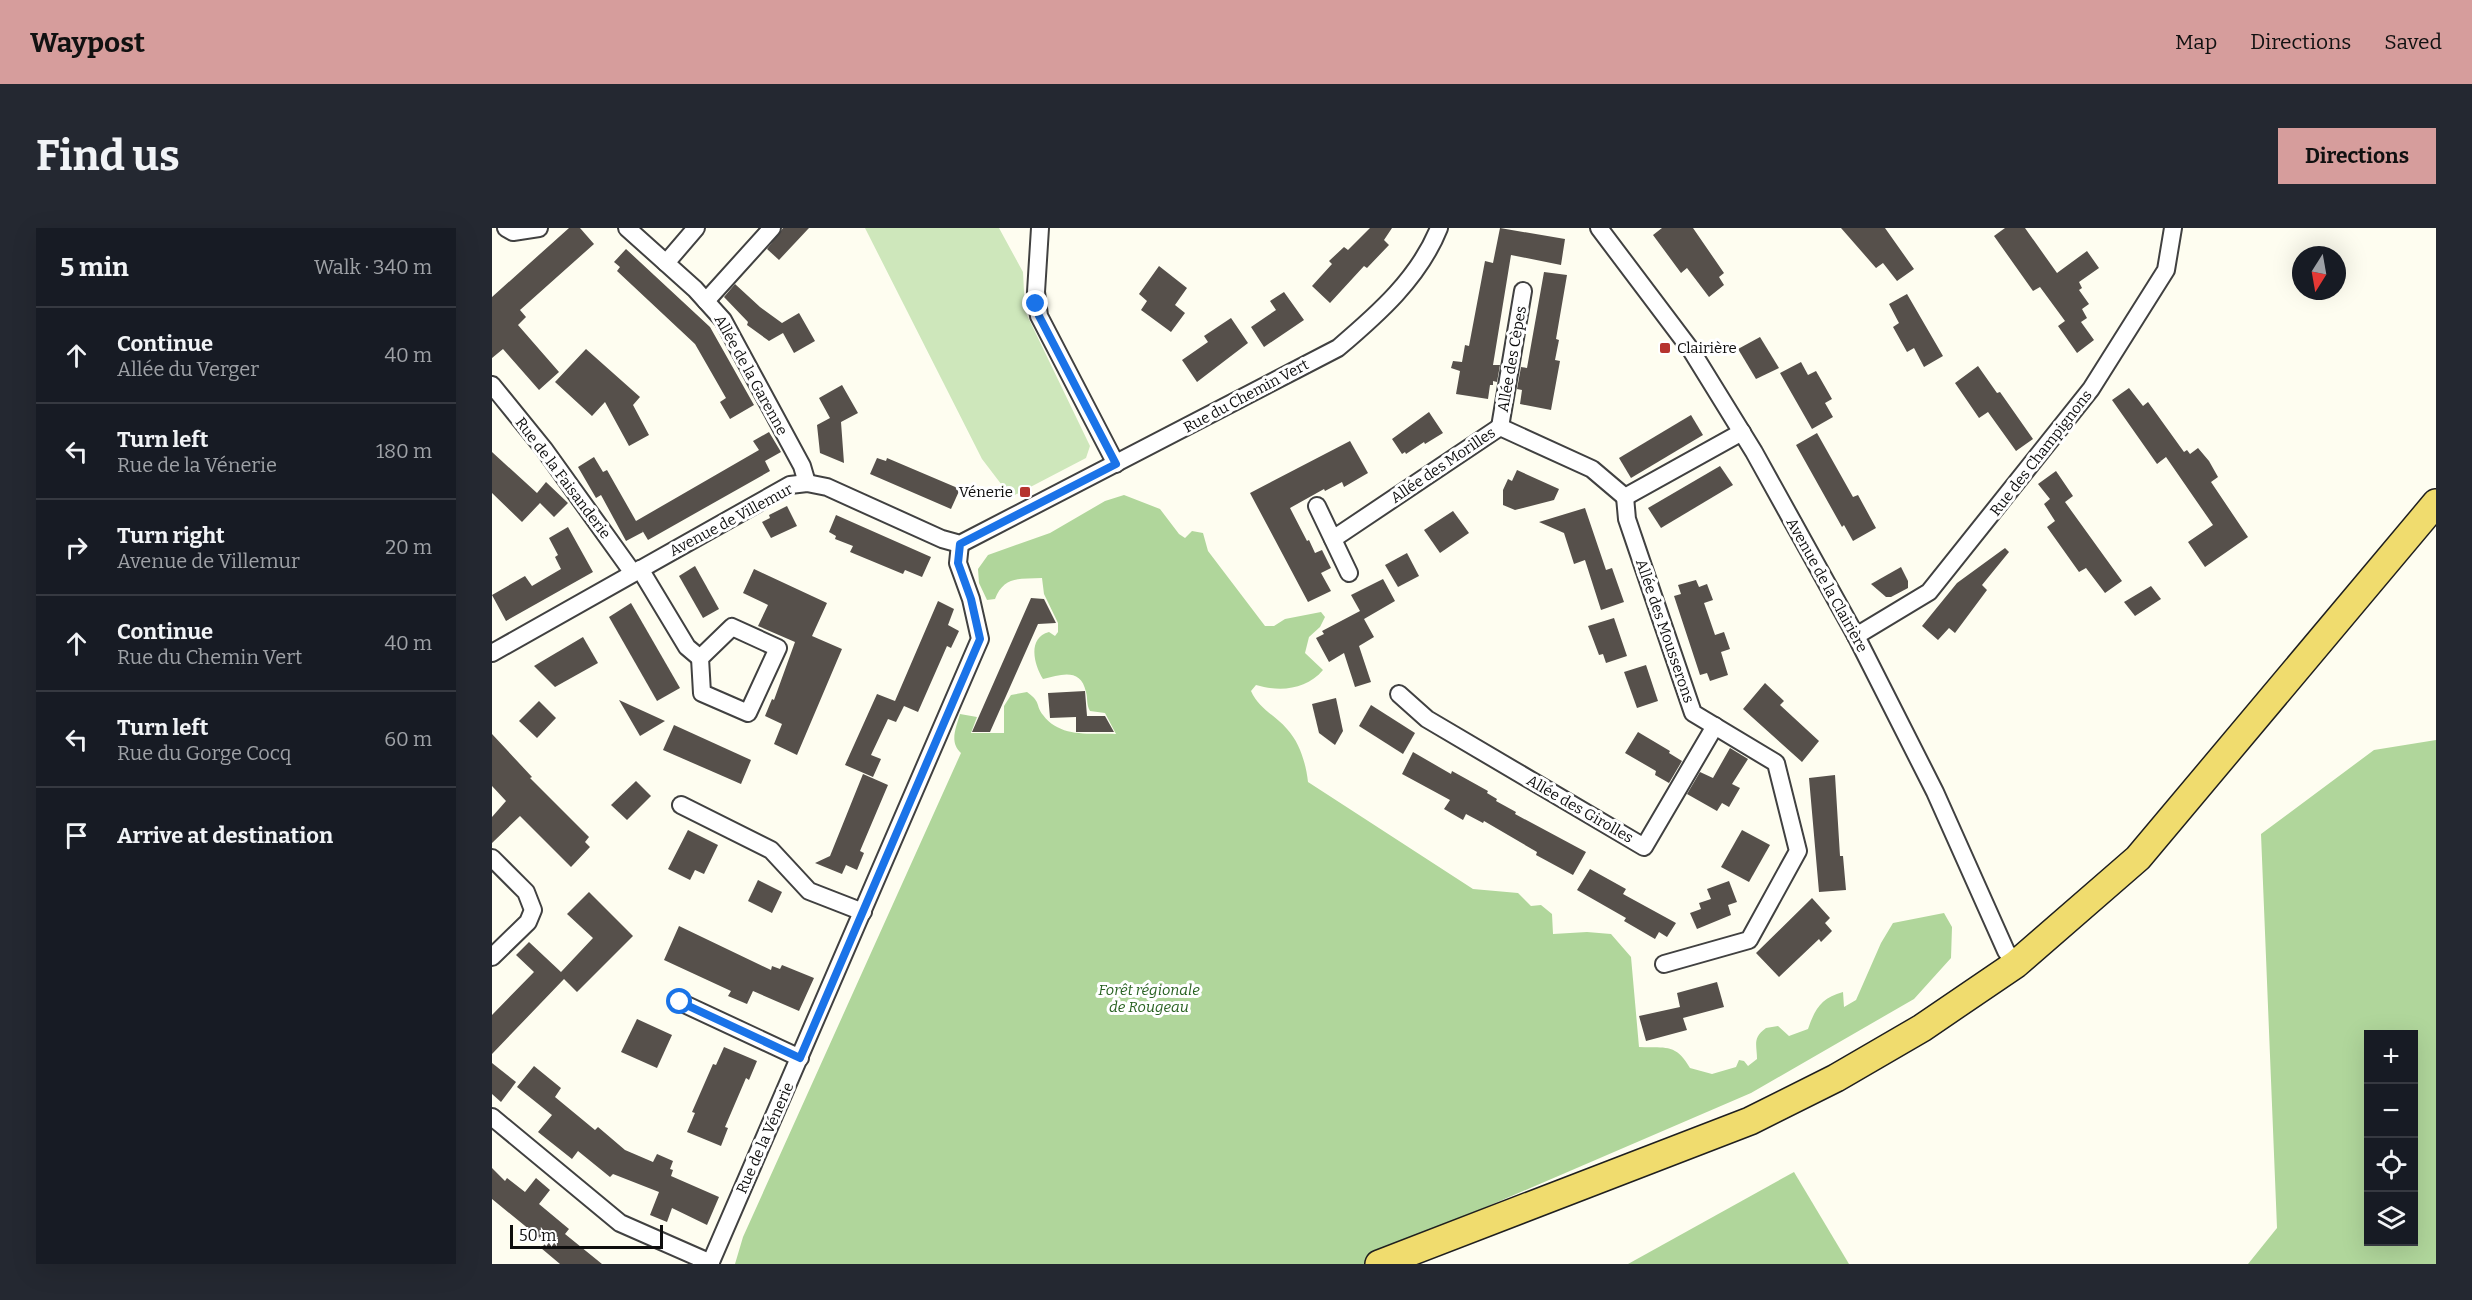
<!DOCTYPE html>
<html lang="en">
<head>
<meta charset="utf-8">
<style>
	:root { --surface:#171b24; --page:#242831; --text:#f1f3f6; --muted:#9ea1a6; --line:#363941; --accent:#d69d9c }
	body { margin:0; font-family:Bitter,serif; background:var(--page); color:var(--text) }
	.controls { position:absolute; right:18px; bottom:18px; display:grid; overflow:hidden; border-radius:0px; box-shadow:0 6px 24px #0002 }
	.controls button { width:54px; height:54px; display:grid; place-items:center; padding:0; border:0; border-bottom:2px solid var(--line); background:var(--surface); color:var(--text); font:30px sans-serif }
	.compass { position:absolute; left:1800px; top:18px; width:54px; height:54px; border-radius:50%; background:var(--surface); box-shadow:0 6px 24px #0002; rotate:191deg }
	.scale { position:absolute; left:18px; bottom:15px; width:153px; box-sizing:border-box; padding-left:6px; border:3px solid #0e0e0e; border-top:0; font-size:16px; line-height:21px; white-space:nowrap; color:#0e0e0e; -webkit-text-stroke:4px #fff; paint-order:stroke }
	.stop { position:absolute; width:18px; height:18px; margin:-14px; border:4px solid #1a73e8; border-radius:50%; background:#fff }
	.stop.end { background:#1a73e8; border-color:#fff; box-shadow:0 2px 6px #0008 }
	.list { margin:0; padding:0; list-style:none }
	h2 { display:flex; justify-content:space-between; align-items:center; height:78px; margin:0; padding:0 24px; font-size:26px }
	h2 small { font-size:20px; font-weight:400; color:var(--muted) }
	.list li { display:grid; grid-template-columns:39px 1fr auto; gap:18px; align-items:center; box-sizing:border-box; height:96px; padding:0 24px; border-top:2px solid var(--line) }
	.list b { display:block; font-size:22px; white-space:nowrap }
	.list p { margin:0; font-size:20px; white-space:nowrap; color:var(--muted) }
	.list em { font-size:20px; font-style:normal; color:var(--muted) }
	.icon { flex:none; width:33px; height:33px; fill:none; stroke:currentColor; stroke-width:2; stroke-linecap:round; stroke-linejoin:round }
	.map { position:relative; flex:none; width:1944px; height:1036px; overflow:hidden; border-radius:0px }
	header { display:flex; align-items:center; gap:36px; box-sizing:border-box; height:84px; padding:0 30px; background:var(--accent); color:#111 }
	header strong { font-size:28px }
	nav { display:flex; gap:33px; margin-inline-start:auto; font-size:21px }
	.intro { display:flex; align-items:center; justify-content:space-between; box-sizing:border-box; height:144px; padding:0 36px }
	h1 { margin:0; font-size:42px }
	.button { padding:15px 27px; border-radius:0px; background:var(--accent); color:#111; font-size:21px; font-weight:700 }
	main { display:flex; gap:36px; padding:0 36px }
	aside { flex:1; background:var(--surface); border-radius:0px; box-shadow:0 6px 24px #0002 }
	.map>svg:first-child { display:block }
	.green { fill:#cee7bb }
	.forest { fill:#b0d69b; fill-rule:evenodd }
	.building { fill:#56504b }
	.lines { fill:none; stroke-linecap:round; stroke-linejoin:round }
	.minor-casing { stroke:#414141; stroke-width:20 }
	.primary-casing { stroke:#1f1f1f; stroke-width:30 }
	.minor { stroke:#fff; stroke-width:16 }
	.primary { stroke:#f0dc6e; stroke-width:27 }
	.route { stroke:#1a73e8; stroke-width:8 }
	.poi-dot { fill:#b6342e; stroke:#fff; stroke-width:2 }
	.labels { text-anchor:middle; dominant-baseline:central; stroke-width:6; stroke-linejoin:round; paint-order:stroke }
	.poi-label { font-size:15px; fill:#0e0e0e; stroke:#fff; text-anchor:start }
	.street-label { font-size:15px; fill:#0e0e0e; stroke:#fff }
	.park-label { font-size:15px; font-style:italic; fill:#296222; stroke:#fff }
</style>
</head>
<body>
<header>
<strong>Waypost</strong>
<nav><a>Map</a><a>Directions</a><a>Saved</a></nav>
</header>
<div class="intro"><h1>Find us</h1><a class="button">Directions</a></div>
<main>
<aside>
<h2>5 min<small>Walk · 340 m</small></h2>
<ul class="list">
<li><svg class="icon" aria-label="ahead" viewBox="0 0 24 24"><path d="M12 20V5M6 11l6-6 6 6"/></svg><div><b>Continue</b><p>Allée du Verger</p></div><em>40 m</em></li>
<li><svg class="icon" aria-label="left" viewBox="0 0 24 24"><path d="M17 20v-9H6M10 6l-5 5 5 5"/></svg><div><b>Turn left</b><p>Rue de la Vénerie</p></div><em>180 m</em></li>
<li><svg class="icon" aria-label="right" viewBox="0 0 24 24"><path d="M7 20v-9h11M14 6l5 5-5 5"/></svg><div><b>Turn right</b><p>Avenue de Villemur</p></div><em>20 m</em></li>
<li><svg class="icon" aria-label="ahead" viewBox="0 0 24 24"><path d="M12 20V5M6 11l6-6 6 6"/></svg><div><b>Continue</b><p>Rue du Chemin Vert</p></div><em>40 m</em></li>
<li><svg class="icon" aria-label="left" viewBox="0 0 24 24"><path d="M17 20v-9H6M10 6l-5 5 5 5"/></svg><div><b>Turn left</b><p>Rue du Gorge Cocq</p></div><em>60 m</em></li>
<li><svg class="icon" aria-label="arrive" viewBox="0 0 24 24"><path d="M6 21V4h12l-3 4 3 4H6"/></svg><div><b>Arrive at destination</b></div></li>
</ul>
</aside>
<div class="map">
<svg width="1944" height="1036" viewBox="0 0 1944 1036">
	<rect width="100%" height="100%" fill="#fefdf0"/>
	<polygon class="green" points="373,0 507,0 531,44 533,83 598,218 594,230 519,269 490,231"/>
	<g class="forest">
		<path d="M632,267L668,281L687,306L693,310L700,303L711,305L716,323L773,398H782L793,391L829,384L833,389L828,399L817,409L813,425L831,442C814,462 788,464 764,457L759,463C767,481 783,487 795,501C808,515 814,536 816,554L981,661L1026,665L1039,678L1049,677L1060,686L1061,706L1095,704L1119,706L1139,729L1147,819C1173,820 1184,815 1198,840L1220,846L1244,839L1247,832L1252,833L1256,838L1265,831C1265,817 1260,810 1274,800L1286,798L1297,808L1316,801C1323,781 1329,770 1351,764L1352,779L1364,772L1389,715L1401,695L1452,685L1460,699L1459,730L1422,771L1259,865L915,1013L923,1036H243L251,1009L469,525C457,514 464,500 468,486L485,489L479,505H512V478L519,467L535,464C550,475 543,477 551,487C568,510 598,505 624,506L613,485L598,483C594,476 596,471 594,464C589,440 570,446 551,451C542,437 535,410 557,404L563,408L566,404V395L552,366L550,350C527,351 512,348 503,371L495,372L487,355L486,341L496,327L558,305L613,273Z"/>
		<path d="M1944,512V1036H1756L1785,1000L1769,606L1882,522ZM1922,806V1014H1876V806Z"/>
		<polygon points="1302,944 1357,1036 1136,1036"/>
	</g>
	<g class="building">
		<polygon points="77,0 88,0 102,16 28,82 34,89 26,97 67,144 47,162 11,121 0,130 0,69"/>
		<polygon points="291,0 317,0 287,32 275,21"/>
		<polygon points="878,0 900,0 892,12 897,17 875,40 872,38 838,75 820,58 840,36 837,33 852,19 856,22"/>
		<polygon points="1008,0 1073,11 1069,37 1019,27 1001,137 1008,137 1005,154 1001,153 1001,157 998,157 996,171 964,166 968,143 959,140 961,133 970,134 973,117 977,118 993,33 1001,35"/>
		<polygon points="1170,0 1201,0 1232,45 1227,49 1232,57 1217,69 1195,40 1189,45 1161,7"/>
		<polygon points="1349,0 1393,0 1422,41 1405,53 1391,35 1384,40"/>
		<polygon points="1513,0 1533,0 1565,45 1595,23 1607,40 1587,54 1590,60 1587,62 1597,76 1590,81 1595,90 1589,94 1602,112 1585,125 1566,98 1573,93 1548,59 1541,63 1502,8"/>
		<polygon points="134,21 218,99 262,177 238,191 228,174 234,170 203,116 125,43 128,39 122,34"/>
		<polygon points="667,38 695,60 683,77 693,85 679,104 649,82 655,73 647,66"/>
		<polygon points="1052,44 1075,47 1064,111 1067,112 1063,132 1068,133 1059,182 1028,176 1030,162 1025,161 1029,139 1035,140"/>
		<polygon points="243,56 268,79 290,95 307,85 323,113 302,125 291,105 277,113 255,97 256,94 232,69"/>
		<polygon points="792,64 812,92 772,119 759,99 784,82 778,73"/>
		<polygon points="1415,66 1451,128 1432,139 1422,120 1415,124 1401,99 1407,95 1397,76"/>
		<polygon points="739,90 756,115 705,154 690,132 716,114 712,108"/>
		<polygon points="1268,109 1287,140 1264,151 1246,121"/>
		<polygon points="94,121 148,169 141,177 157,207 137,218 113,174 100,188 63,154"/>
		<polygon points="1309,134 1316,147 1324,143 1340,171 1333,175 1341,189 1320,201 1288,145"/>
		<polygon points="1486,138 1505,165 1508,164 1541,211 1524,223 1496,184 1487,190 1463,155"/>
		<polygon points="350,157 366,185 349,194 352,235 328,225 325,197 338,190 327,170"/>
		<polygon points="1637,160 1651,178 1656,174 1692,224 1695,222 1698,226 1706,220 1717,233 1726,249 1719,254 1756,309 1713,339 1696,314 1721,297 1674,229 1665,236 1620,172"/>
		<polygon points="937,184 951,205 933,216 932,214 914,226 913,224 910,226 900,211"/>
		<polygon points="1199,187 1211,207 1139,250 1127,230"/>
		<polygon points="277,204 289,224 273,233 278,243 156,312 150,302 151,304 134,313 109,267 104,270 86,239 102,229 111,244 115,242 144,293 267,222 261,213"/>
		<polygon points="1325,205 1361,269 1366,267 1384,300 1361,313 1352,297 1350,299 1304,217"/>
		<polygon points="858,213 876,245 852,259 850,254 833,263 832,261 798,280 815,313 817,312 823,325 830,322 839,340 829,345 839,363 816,374 758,265"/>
		<polygon points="0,224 45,265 54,254 76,275 62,289 48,275 30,294 0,265"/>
		<polygon points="385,230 394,233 395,230 468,261 459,281 378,246"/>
		<polygon points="1228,238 1241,257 1169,300 1156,280"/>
		<polygon points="1025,242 1067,261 1062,272 1023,282 1011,277 1011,262 1016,251 1020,253"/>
		<polygon points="1564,243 1581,268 1573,274 1630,353 1613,365 1594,340 1587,344 1555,299 1563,293 1552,276 1558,271 1546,256"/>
		<polygon points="295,278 305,298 279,310 270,294 278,290 277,287"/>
		<polygon points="1093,280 1114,342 1120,340 1132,374 1109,382 1093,332 1082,336 1072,305 1047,294"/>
		<polygon points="961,283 977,305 948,325 932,302"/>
		<polygon points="344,287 439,329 430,349 413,342 411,346 358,324 361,318 343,311 344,308 337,304"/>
		<polygon points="76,299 101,344 14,393 0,367 33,348 40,358 69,341 63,329 66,327 57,310"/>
		<polygon points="1513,320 1517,324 1490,357 1495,362 1463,405 1457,400 1446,412 1430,398 1465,355"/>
		<polygon points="915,325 927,348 906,359 893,337"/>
		<polygon points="203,338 227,381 211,390 187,348"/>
		<polygon points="1409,339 1416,353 1416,360 1399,369 1394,369 1379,356"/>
		<polygon points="262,341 335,375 320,408 350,421 305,527 282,516 290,496 273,488 280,471 282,472 303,414 266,398 276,377 251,365"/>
		<polygon points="891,351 903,373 872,391 882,409 867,418 879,454 863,459 852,425 837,434 824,410 832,406 830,403 868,383 859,367"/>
		<polygon points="1204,352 1207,359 1215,356 1221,372 1212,375 1223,407 1232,404 1238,421 1229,424 1236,447 1218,453 1215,445 1208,447 1182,368 1189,366 1186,357"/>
		<polygon points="1659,358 1669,371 1643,388 1632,374"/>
		<polygon points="539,370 552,371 564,395 546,396 498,504 480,504"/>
		<polygon points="446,373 462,381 456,397 467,403 459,420 455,418 426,484 412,478 404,494 396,491 379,527 389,531 381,549 353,537 385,466 403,473"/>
		<polygon points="139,375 188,460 165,473 117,389"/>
		<polygon points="1122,390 1135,428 1114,435 1111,426 1107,427 1096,398"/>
		<polygon points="91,409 106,435 63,459 42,438"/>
		<polygon points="1154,437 1166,473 1145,480 1132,444"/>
		<polygon points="1273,455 1292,473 1288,477 1327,513 1310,534 1251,481"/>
		<polygon points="593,463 595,488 613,488 622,504 584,504 584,489 558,490 556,465"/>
		<polygon points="844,470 851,503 843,517 827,505 820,476"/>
		<polygon points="127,472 173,493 148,508"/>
		<polygon points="47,473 64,490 45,510 27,493"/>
		<polygon points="879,477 923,505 911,526 867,498"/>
		<polygon points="182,497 259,532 249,556 171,522"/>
		<polygon points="1146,504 1178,523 1177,525 1190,533 1177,555 1163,547 1164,543 1133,525"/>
		<polygon points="0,506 40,549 38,550 97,609 93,614 98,619 79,639 28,588 0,615 0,589 14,573 0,558"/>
		<polygon points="1238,520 1256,531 1240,556 1248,560 1237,579 1230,575 1225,583 1195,566 1208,544 1221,550"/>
		<polygon points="921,524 959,546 960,543 996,563 995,565 1005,571 1004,573 1024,584 1023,586 1094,624 1081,647 1044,627 1045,624 992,593 991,595 974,586 971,592 952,581 958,572 910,546"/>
		<polygon points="371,546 396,557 368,623 372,625 365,642 354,637 350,646 323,635 338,628"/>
		<polygon points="1343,547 1348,628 1351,628 1354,662 1327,664 1317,550"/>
		<polygon points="144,553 159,568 135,592 119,577"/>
		<polygon points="196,602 226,617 212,646 203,642 198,652 176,641"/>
		<polygon points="1250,602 1278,617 1257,654 1229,639"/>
		<polygon points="1098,641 1134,661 1131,666 1184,695 1175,709 1167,704 1163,711 1132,693 1134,690 1085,662"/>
		<polygon points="266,652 290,664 280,685 256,673"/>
		<polygon points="1237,653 1245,674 1236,677 1239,687 1205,701 1198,685 1209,681 1207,675 1219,671 1215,661"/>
		<polygon points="97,664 141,708 85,764 72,751 0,826 0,787 42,744 24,727 37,714 69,744 101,710 75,686"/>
		<polygon points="1320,670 1338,690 1333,695 1340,703 1329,714 1327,711 1287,749 1264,725"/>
		<polygon points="187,698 279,742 280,738 288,741 290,737 322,750 307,783 261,763 255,776 236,768 239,763 172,732"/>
		<polygon points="1225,754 1232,779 1191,790 1195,802 1154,813 1147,788 1188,779 1185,765"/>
		<polygon points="145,791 180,807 165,840 129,824"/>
		<polygon points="232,819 265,833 257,852 254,850 233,899 236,900 229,918 195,904 203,885 200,884 221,836 224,837"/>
		<polygon points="0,835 24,854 9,874 0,866"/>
		<polygon points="42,838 69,860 63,869 103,902 106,899 133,922 161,934 165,926 181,933 178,941 181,942 179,948 227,969 215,997 180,980 175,994 158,987 167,964 121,946 118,949 86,923 80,931 46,904 60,887 25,859"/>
		<polygon points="0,940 13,953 15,950 33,964 44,950 58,962 47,976 77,1001 73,1006 110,1036 68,1036 49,1020 54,1015 0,971"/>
	</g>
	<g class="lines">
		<defs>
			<g id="minor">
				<polyline points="14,0 21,4 47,0"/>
				<polyline points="135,0 203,61 231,92 310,238 315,255"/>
				<polyline points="548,0 544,64 547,88 624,236"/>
				<polyline points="1107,0 1199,122 1262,224 1364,408 1443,564 1514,723 1524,736"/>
				<polyline points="174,35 204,0"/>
				<polyline points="214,73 280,0"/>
				<polyline points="0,157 52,221 141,345"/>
				<polyline points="1008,199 1031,63"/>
				<polyline points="1133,269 1135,291 1201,485 1284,535 1306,623 1257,712 1172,736"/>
				<polyline points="825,278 857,345"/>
				<polyline points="841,311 1008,199 1100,241 1133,269 1250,204"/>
				<polyline points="148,341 195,419 208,430"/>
				<polygon points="240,399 286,420 256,485 210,465 208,430"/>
				<polyline points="1364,408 1437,364 1599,161 1674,42 1681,0"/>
				<path d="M0,425L298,257L315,255L335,259L450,311L468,316L846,120C886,86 927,50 947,0"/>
				<polyline points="907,466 935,491 1152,619 1223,498"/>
				<polyline points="189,577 279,622 317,663 371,684"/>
				<polyline points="0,630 34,664 41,682 36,694 0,729"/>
				<polyline points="188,774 308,830"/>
				<polyline points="0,889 128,995 219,1035"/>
				<polyline points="218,1036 488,411 479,371 466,335 468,316"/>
			</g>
			<polyline id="primary" points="887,1036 1258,893 1344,850 1430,800 1524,736 1646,630 1944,275"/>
		</defs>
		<use href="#minor" class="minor-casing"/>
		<use href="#primary" class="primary-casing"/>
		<use href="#minor" class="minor"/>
		<use href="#primary" class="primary"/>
	</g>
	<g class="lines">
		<polyline class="route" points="188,774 308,830 488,411 479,371 466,335 468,316 624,236 547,88 544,76"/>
	</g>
	<g class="poi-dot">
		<rect x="1167" y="114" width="12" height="12" rx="3"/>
		<rect x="527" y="258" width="12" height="12" rx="3"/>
	</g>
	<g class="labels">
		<g class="poi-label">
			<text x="1185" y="120">Clairière</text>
			<text x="521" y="264" text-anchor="end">Vénerie</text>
		</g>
		<g class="street-label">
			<text transform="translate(1020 131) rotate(-80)">Allée des Cèpes</text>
			<text transform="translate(259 147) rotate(61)">Allée de la Garenne</text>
			<text transform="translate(754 168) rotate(-28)">Rue du Chemin Vert</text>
			<text transform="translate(1549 225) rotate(-52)">Rue des Champignons</text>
			<text transform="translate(951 237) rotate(-34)">Allée des Morilles</text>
			<text transform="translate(71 250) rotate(53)">Rue de la Faisanderie</text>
			<text transform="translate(239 292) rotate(-28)">Avenue de Villemur</text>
			<text transform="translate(1335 357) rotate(61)">Avenue de la Clairière</text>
			<text transform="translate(1173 403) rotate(71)">Allée des Mousserons</text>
			<text transform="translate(1088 581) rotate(30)">Allée des Girolles</text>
			<text transform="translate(273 910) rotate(-66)">Rue de la Vénerie</text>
		</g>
		<g class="park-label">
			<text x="657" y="762">Forêt régionale<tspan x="657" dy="17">de Rougeau</tspan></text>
		</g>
	</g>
</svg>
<div class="controls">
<button>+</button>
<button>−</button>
<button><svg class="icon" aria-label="locate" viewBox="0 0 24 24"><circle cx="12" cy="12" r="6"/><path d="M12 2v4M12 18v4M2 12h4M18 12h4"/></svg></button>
<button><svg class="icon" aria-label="layers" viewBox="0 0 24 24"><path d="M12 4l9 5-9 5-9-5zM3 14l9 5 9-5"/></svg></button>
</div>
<svg class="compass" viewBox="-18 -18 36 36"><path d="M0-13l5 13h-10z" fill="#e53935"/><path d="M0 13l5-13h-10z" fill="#9ea1a6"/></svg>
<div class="scale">50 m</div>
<div class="stop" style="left:188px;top:774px"></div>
<div class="stop end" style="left:544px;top:76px"></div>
</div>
</main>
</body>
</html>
